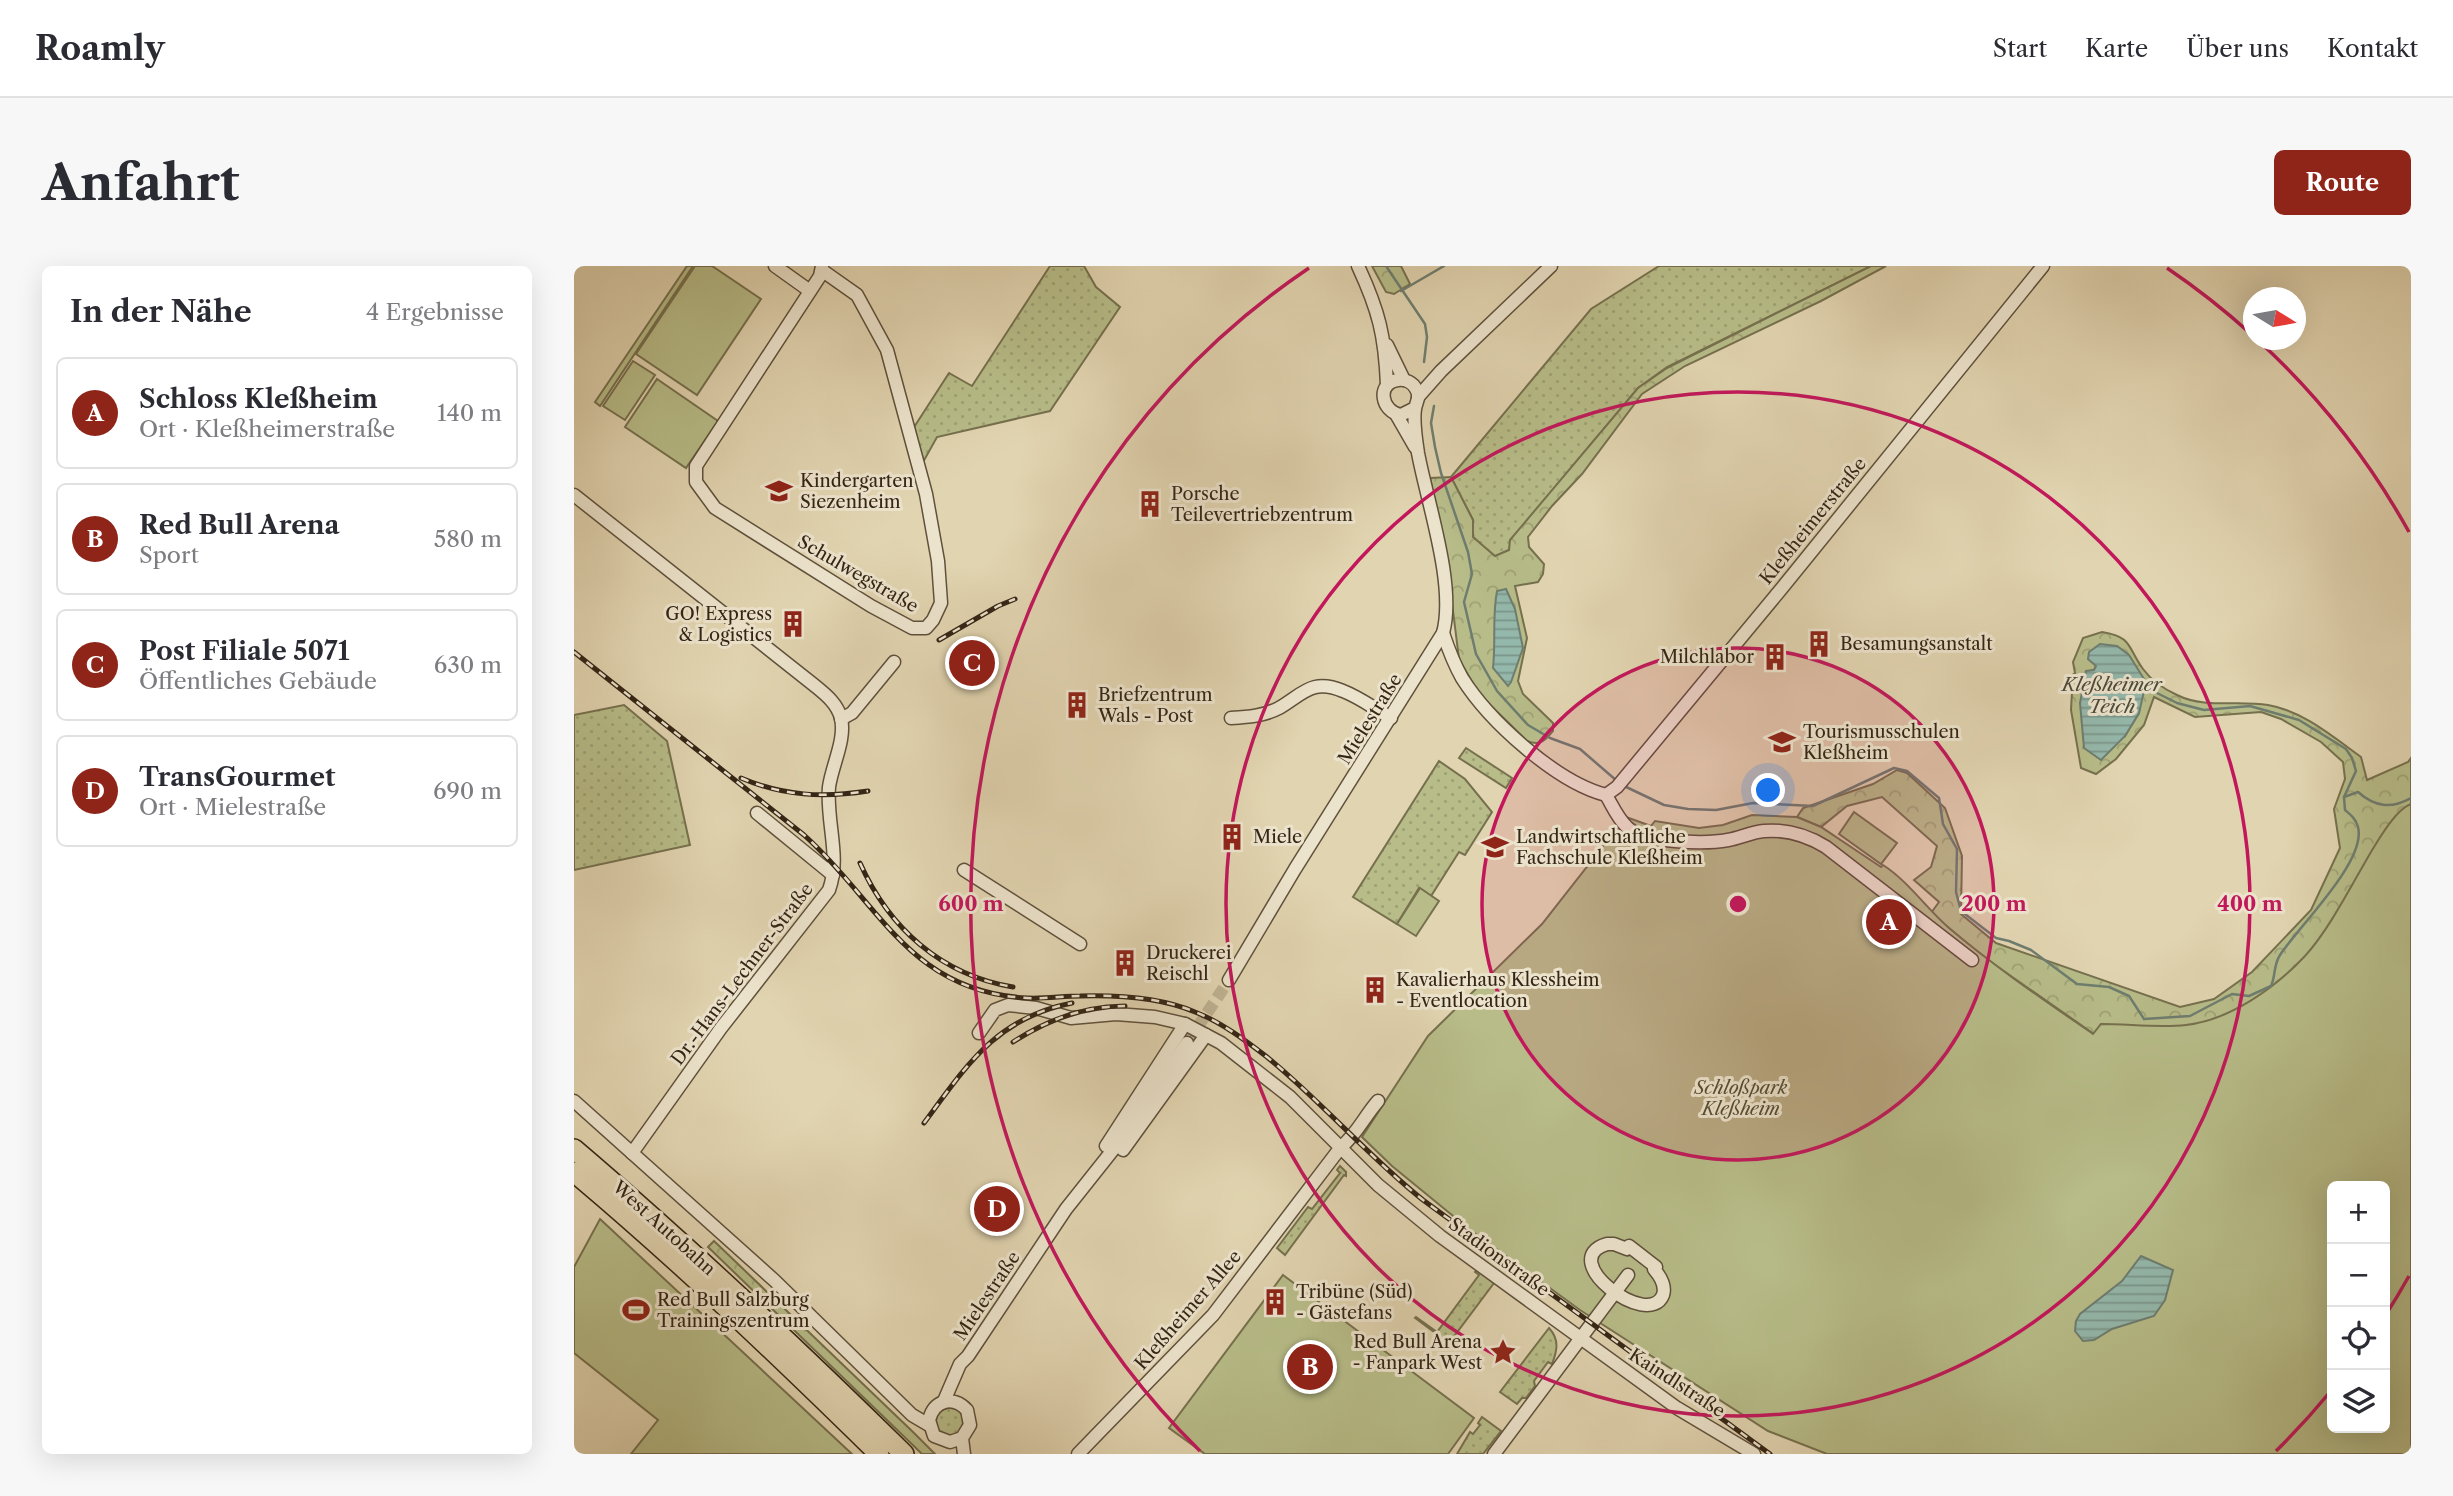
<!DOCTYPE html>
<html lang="de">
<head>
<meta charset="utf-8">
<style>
	:root { --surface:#fff; --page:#f7f7f7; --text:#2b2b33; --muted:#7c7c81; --line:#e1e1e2; --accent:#8f2418 }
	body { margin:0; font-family:"Libre Caslon Text",serif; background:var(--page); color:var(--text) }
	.controls { position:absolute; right:21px; bottom:21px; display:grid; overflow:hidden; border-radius:10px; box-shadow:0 7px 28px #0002 }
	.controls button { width:63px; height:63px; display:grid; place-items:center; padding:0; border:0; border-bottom:2px solid var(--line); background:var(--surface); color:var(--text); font:35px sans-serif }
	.compass { position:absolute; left:1669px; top:21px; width:63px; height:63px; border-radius:50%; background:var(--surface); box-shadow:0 7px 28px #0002; rotate:101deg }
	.you { position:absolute; left:1195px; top:525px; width:24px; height:24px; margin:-18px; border:5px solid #fff; border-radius:50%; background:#1a73e8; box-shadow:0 0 0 10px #1a73e833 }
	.badge { display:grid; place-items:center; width:46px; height:46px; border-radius:50%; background:var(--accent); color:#fff; font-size:23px; font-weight:700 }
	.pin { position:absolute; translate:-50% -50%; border:4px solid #fff; box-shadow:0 2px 7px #0006 }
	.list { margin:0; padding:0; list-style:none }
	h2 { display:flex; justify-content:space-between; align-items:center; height:91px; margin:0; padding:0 28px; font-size:30px }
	h2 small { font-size:23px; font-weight:400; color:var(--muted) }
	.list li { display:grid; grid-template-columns:46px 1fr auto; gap:21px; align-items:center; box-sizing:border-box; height:112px; margin:0 14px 14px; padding:0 14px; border:2px solid var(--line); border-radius:10px }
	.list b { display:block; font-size:26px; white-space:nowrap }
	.list p { margin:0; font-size:23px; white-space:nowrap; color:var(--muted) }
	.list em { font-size:23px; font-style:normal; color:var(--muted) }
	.icon { flex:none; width:38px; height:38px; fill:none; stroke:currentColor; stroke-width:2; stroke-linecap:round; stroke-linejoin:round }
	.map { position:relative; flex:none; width:1837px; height:1188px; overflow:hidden; border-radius:10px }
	header { display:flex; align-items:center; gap:42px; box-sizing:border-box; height:98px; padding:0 35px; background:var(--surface); border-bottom:2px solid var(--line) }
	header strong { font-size:33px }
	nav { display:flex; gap:38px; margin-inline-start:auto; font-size:24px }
	.intro { display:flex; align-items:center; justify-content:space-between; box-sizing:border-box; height:168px; padding:0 42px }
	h1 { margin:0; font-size:49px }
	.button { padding:18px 32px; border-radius:10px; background:var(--accent); color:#fff; font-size:24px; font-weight:700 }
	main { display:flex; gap:42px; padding:0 42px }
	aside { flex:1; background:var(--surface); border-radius:10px; box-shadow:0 7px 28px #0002 }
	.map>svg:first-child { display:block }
	.grass { fill:url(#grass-dots); stroke:#76704e; stroke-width:2 }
	.forest { fill:url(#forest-crowns); stroke:#76704e; stroke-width:2; fill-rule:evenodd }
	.park { fill:#b7bc88; stroke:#76704e; stroke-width:2; fill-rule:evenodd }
	.water { fill:url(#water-rules); stroke:#6e7d6f; stroke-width:2 }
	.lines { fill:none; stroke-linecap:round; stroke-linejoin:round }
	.stream { stroke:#6e7d6f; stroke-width:2.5 }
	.minor-tunnel { stroke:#beb191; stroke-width:12; stroke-dasharray:12 6; stroke-linecap:butt }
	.minor-casing { stroke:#5f513c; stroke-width:15 }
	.highway-casing { stroke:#342515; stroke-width:22 }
	.minor { stroke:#ece3cc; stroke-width:12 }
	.highway { stroke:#e1d4b0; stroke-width:19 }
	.rail-casing { stroke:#342515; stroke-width:5 }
	.rail { stroke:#ece3cc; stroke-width:2.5; stroke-dasharray:8; stroke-linecap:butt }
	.ring { fill:none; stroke:#c2185b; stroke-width:3.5 }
	.labels { text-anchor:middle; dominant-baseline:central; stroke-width:6; stroke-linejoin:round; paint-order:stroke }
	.poi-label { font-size:18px; fill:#342515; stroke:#ece3cc; text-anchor:start }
	.street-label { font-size:18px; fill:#342515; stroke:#ece3cc }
	.park-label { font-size:18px; font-style:italic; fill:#554b32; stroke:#ece3cc }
	.water-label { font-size:19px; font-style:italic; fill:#4c4a3a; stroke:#ece3cc }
	.centre { fill:#c2185b; stroke:#ece3cc; stroke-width:3.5 }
	.ring-label { font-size:21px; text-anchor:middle; font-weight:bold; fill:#c2185b; stroke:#ece3cc; stroke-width:6; stroke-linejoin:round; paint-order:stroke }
</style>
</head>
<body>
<header>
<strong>Roamly</strong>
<nav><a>Start</a><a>Karte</a><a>Über uns</a><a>Kontakt</a></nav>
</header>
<div class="intro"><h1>Anfahrt</h1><a class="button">Route</a></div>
<main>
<aside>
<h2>In der Nähe<small>4 Ergebnisse</small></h2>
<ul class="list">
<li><span class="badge">A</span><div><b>Schloss Kleßheim</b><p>Ort · Kleßheimerstraße</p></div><em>140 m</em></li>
<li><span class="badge">B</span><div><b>Red Bull Arena</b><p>Sport</p></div><em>580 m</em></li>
<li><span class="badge">C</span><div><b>Post Filiale 5071</b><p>Öffentliches Gebäude</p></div><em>630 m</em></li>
<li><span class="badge">D</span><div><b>TransGourmet</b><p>Ort · Mielestraße</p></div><em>690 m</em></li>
</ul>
</aside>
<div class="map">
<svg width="1837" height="1188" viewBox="0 0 1837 1188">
	<defs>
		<pattern id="grass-dots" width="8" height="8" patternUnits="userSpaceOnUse" patternTransform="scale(1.75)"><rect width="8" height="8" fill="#b7bc88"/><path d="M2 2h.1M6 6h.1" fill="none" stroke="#9ea174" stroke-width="1.8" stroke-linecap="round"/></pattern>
		<pattern id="forest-crowns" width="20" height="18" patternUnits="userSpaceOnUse" patternTransform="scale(1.75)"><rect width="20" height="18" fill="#b7bc88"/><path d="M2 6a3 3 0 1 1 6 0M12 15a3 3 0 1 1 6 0" fill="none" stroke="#9ea174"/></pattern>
		<pattern id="water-rules" width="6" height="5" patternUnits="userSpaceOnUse" patternTransform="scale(1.75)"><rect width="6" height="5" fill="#94b8ab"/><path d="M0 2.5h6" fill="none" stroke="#7a958a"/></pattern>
	</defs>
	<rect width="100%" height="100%" fill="#e1d4b0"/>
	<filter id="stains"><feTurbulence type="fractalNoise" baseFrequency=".00286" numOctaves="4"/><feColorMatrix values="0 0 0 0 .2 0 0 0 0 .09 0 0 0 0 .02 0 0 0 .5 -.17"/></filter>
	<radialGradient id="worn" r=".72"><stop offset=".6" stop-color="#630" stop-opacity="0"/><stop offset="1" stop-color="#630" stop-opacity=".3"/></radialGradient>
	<g class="grass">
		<polygon points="476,0 510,0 522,21 546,41 476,145 363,171 348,198 333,172 375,107 398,120"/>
		<polygon points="1085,0 1297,0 1093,101 1064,122 937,274 935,284 920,291 899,271 899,254 877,211 1017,43"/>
		<polygon points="50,439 93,475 116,579 0,604 0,449"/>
		<polygon points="892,482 938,512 932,522 885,492"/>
		<polygon points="865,495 891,513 918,546 891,589 885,586 857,630 845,622 823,658 779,631"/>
		<polygon points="766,900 772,906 772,910 770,909 711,989 703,982 734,941 738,943 766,907 763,904"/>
		<polygon points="903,1004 920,1017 875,1077 841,1052 842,1051 863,1066 905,1009 901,1006"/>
		<path d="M975,1062C986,1074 983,1085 978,1098L974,1096L960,1115L961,1120L952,1132H948L943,1138L926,1126Z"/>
		<circle cx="376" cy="1156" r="14"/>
		<polygon points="908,1151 927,1165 909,1188 883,1188 896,1166 899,1168 906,1159 904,1157"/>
	</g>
	<g class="forest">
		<polygon points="798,0 827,0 836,18 820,28 812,26"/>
		<path d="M1297,0H1312L1247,35L1111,100L1068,128L1008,208L978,240L954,271L955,281L970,298L969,308L964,316L941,320L953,372L944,415L949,428L979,457V465C971,475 966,480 953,475L905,428L885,393L871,281L856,212L877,211L899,254V271L921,290L935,284L936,274L1064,122L1093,102Z"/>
		<path d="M1528,366C1559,371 1553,381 1569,403C1577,414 1590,423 1603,429C1631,443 1663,434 1694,439C1729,445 1759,471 1787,491L1793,514L1834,496L1837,492V570L1726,778L1527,758L1520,768L1408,690L1357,647L1365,636L1340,614L1357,601L1363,580L1308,531L1273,540L1247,561L1223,551L1229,542L1299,518L1323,504L1333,507L1371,542L1388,590L1387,648L1422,677L1606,741L1640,733L1678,706L1737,644L1766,582L1760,543L1771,513L1769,496L1747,476L1707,453L1687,446L1621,451L1580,431L1570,459L1542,493L1522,508L1507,502L1497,444L1498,426L1493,413L1501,407L1499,396L1509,372ZM1522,400L1570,413L1565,447L1551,470L1512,406L1520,404Z"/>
		<polygon points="140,975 339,1166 361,1188 348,1188 134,981"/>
	</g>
	<g class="park">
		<polygon points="113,0 119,0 26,140 21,136"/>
		<polygon points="121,0 138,0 187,33 123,129 62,88"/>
		<polygon points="59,95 81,109 51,154 29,140"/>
		<polygon points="83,113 144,155 112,202 51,161"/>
		<path d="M1837,538V1188H1253L1194,1165L1006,1044L895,963L818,900L788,871L854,770L968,658L1052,551L1077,560L1081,555L1125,562L1149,559L1178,549L1223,551L1247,561L1307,601L1309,599C1334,615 1353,643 1375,662C1421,701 1470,734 1519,768L1527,758C1555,758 1585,762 1612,759C1656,754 1701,722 1731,690C1755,664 1778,618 1797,586C1805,573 1822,543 1837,538ZM1758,920H1811V1162H1758Z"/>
		<polygon points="1280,546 1323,577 1307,598 1265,568"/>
		<polygon points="846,622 865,635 842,670 823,658"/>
		<polygon points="26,953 278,1188 57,1188 84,1154 0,1087 0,1001"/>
		<polygon points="709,1009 900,1152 874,1188 631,1188 595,1162"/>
	</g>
	<g class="water">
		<path d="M932,323L941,343L949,382L937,416L934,420L919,402C922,375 918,351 923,325Z"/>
		<polygon points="1526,378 1543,380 1555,389 1570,413 1571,421 1565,447 1551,470 1527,494 1510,482 1506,437 1512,405 1520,404 1522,400 1514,393 1515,386"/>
		<polygon points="1567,990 1599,1004 1591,1034 1580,1050 1538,1063 1520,1074 1509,1075 1501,1065 1502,1055 1506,1048 1548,1015"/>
	</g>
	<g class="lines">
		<g class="stream">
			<polyline points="812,0 851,58 853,71 850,96"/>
			<polyline points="827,25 870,0"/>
			<polyline points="860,140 857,157 861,181 867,207 894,286 898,308 890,336 902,388 923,425 954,459 976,472 1006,483 1043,515"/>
			<polyline points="1571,421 1603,437 1630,444 1676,440 1725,454 1772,483 1778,492 1782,505 1770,531"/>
			<path d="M1048,519L1090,539L1114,543L1142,544L1179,537L1239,540L1320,502L1333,505L1365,532L1369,558L1383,583L1382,626L1387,645L1422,672L1435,675L1457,684L1503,718L1535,721L1555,730L1570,753L1616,750L1658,728L1675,730L1697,720C1702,709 1699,700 1706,689C1724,661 1793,595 1784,561C1782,553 1777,549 1771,544L1770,531L1784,526C1801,541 1817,543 1837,532"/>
		</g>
		<polyline class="minor-tunnel" points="613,777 655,714"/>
		<defs>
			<g id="minor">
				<polyline points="201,0 236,25"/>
				<polyline points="248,0 246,10 122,200 122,216 141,242 297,340 338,362 352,362 359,354 367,337 364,295 352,228 313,84 283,29 249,5"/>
				<path d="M784,0C805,45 811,70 813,119"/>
				<polyline points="813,79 830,114"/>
				<polyline points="844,131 867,105 977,0"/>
				<polyline points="822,148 841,181"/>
				<path d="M0,229L240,419C251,428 263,437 267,452C272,474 258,499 255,521C252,556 267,591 255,624L147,762L58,887"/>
				<path d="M869,367C874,382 880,398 888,412C915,455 982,516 1032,529C1038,539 1044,553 1053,561C1068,577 1132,578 1154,574C1166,572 1178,566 1190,565C1213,563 1234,570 1252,581L1398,694"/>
				<path d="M657,452C674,451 690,450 705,442C729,428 738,412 769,425C785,431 801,443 817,452"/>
				<polyline points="267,453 278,447 320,396"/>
				<polyline points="1032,529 1043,521 1208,322 1469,0"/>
				<polyline points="183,547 259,609"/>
				<polyline points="390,604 506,678"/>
				<path d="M655,714L721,603L869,367C882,319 853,236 844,187C842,174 839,156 841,143C842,136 847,131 842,123C839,117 832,113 824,114C802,117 807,146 827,149L841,142"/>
				<polyline points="405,767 421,744 434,739 462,742 497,752 542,748 581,751 611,758 647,777 716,831 804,919 866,970 1103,1142 1180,1188"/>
				<polyline points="0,835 201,1015 338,1149 355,1159"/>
				<polyline points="532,880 611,758"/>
				<polyline points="549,884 632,769"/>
				<path d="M1033,978H1040L1053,983L1055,980L1082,1001L1080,1003C1086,1010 1092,1020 1089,1029C1075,1065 980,993 1033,978Z"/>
				<polyline points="370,1135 386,1098 394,1090 492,943 546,875 613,777"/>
				<path d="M388,1172L376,1176L360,1170L355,1154C360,1134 379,1129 393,1144L396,1159L388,1172L390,1188"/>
				<path d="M504,1188L639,1049L767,881C783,868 790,851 804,835"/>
				<polyline points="920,1188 1054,1009"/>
			</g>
			<g id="highway">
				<path d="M0,883C114,980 223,1083 330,1188"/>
				<path d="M0,906C106,995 206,1091 305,1188"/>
			</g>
		</defs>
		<use href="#minor" class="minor-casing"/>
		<use href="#highway" class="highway-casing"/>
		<use href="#minor" class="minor"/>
		<use href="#highway" class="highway"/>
		<defs>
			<g id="rail">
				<polyline points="365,374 424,340 441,333"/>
				<path d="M0,386L230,569C306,637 335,726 453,732C471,733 489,730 506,730C544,729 586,731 621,746C647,756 671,774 693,791C748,836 794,890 849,934L1196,1188"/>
				<path d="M167,512C209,530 249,532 294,525"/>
				<path d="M286,597C315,662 367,709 439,721"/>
				<path d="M439,776C473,754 510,740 551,740"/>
				<path d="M350,857C393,799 422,752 498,737"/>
			</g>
		</defs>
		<use href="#rail" class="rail-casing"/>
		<use href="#rail" class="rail"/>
	</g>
	<circle cx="1164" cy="638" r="256" fill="#c2185b" fill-opacity=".12"/>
	<g class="ring">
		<circle cx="1164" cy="638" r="256"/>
		<circle cx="1164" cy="638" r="512"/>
		<path d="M1835 1010A767 767 0 0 1 1811 1050M1756 1126A767 767 0 0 1 1702 1185M626 1185A767 767 0 0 1 735 2M1593 2A767 767 0 0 1 1677 68M1687 77A767 767 0 0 1 1835 266"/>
	</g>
	<defs>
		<symbol id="school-bare" viewBox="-9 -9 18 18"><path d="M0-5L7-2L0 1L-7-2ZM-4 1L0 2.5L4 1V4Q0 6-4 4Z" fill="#8f2418" stroke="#ece3cc" stroke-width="2.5" paint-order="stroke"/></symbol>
		<symbol id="building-bare" viewBox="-9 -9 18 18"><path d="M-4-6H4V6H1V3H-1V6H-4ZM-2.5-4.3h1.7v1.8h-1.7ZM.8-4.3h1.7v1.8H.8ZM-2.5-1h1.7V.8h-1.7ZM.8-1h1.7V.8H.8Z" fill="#8f2418" stroke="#ece3cc" stroke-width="2.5" paint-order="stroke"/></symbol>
		<symbol id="stadium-bare" viewBox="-9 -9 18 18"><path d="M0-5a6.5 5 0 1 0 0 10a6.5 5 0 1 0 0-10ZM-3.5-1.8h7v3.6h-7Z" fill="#8f2418" stroke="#ece3cc" stroke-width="2.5" paint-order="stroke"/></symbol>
		<symbol id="sight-bare" viewBox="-9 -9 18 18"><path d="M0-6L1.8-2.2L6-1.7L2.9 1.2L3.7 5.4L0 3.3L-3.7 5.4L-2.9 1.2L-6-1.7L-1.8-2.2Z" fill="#8f2418" stroke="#ece3cc" stroke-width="2.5" paint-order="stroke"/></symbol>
	</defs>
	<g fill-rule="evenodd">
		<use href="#school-bare" x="186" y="206" width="38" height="38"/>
		<use href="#building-bare" x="557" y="219" width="38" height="38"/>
		<use href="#building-bare" x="200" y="339" width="38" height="38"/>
		<use href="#building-bare" x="1226" y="359" width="38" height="38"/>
		<use href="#building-bare" x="1182" y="372" width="38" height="38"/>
		<use href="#building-bare" x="484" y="420" width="38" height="38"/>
		<use href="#school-bare" x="1189" y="457" width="38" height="38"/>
		<use href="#building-bare" x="639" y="552" width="38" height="38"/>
		<use href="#school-bare" x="902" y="562" width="38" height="38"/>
		<use href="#building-bare" x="532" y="678" width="38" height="38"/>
		<use href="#building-bare" x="782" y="705" width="38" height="38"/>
		<use href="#building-bare" x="682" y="1017" width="38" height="38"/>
		<use href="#stadium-bare" x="43" y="1025" width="38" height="38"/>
		<use href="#sight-bare" x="910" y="1067" width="38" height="38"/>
	</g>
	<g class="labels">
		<g class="poi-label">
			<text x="226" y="215">Kindergarten<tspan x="226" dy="21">Siezenheim</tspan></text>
			<text x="597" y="228">Porsche<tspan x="597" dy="21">Teilevertriebzentrum</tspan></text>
			<text x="198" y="348" text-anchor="end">GO! Express<tspan x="198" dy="21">&amp; Logistics</tspan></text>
			<text x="1266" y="378">Besamungsanstalt</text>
			<text x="1180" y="391" text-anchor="end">Milchlabor</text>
			<text x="524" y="429">Briefzentrum<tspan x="524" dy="21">Wals - Post</tspan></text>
			<text x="1229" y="466">Tourismusschulen<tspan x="1229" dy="21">Kleßheim</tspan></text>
			<text x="679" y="571">Miele</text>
			<text x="942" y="571">Landwirtschaftliche<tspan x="942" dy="21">Fachschule Kleßheim</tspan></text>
			<text x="572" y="687">Druckerei<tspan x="572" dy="21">Reischl</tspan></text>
			<text x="822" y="714">Kavalierhaus Klessheim<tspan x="822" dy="21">- Eventlocation</tspan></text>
			<text x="722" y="1026">Tribüne (Süd)<tspan x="722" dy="21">- Gästefans</tspan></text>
			<text x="83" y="1034">Red Bull Salzburg<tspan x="83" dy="21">Trainingszentrum</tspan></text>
			<text x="908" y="1076" text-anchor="end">Red Bull Arena<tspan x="908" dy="21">- Fanpark West</tspan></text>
		</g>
		<g class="street-label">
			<text transform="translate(1239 255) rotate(-51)">Kleßheimerstraße</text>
			<text transform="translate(284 308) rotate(30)">Schulwegstraße</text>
			<text transform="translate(796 453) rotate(-58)">Mielestraße</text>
			<text transform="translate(168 708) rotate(-53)">Dr.-Hans-Lechner-Straße</text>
			<text transform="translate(90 962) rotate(42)">West Autobahn</text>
			<text transform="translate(925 991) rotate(36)">Stadionstraße</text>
			<text transform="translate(413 1030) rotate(-56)">Mielestraße</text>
			<text transform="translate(614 1044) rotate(-49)">Kleßheimer Allee</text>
			<text transform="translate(1103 1117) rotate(33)">Kaindlstraße</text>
		</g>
		<g class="park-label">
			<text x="1167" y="822">Schloßpark<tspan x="1167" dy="21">Kleßheim</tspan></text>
		</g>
		<g class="water-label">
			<text x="1538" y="418">Kleßheimer<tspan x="1538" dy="22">Teich</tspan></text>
		</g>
	</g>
	<circle cx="1164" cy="638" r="10" class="centre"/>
	<g class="ring-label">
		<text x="1420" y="645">200 m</text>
		<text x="1676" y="645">400 m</text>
		<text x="397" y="645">600 m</text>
	</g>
	<rect width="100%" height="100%" filter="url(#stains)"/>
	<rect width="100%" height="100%" fill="url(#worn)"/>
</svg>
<div class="controls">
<button>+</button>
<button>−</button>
<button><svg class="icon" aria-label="locate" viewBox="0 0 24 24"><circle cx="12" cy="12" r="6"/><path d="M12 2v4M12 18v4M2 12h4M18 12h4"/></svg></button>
<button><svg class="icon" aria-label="layers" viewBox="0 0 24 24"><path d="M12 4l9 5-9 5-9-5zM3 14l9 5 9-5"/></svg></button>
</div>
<svg class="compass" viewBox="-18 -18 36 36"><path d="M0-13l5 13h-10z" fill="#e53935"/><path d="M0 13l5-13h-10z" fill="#7c7c81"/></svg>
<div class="you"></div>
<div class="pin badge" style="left:1315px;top:656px">A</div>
<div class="pin badge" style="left:736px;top:1101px">B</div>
<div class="pin badge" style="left:398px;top:397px">C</div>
<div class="pin badge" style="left:423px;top:943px">D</div>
</div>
</main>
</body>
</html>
